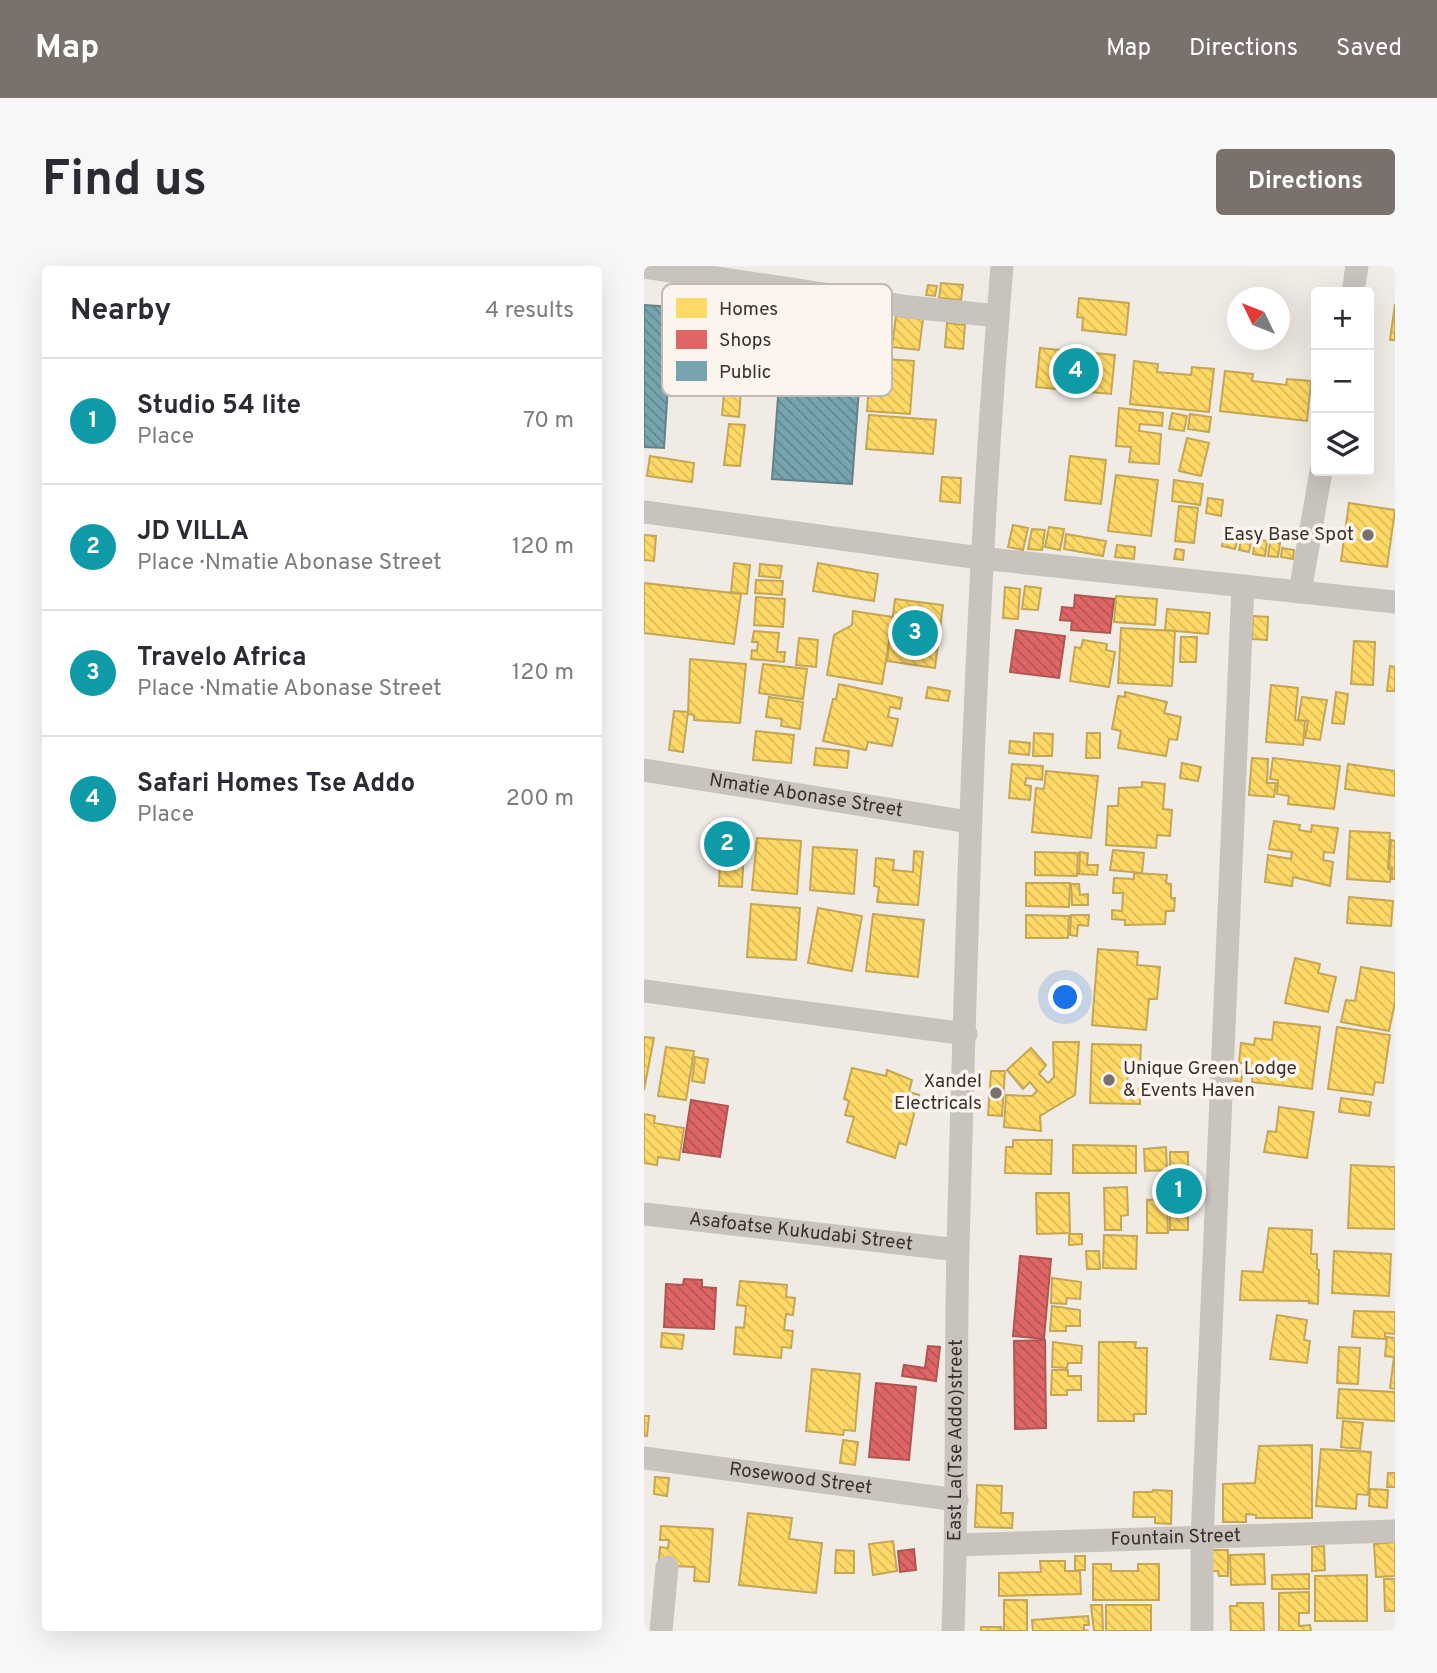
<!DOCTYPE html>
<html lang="en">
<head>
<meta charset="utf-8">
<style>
	:root { --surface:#fff; --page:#f7f7f7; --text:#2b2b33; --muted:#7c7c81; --line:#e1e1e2; --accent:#7a716c }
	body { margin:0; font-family:Overpass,sans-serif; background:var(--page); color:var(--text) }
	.controls { position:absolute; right:21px; top:21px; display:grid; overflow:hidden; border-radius:7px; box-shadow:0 7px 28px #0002 }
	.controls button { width:63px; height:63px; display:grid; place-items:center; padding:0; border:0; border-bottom:2px solid var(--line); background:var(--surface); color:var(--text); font:35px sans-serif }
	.compass { position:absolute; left:583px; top:21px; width:63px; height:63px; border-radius:50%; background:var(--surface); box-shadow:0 7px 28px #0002; rotate:313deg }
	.you { position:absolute; left:422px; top:732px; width:24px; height:24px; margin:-18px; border:5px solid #fff; border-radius:50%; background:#1a73e8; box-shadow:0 0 0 10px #1a73e833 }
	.badge { display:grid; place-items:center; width:46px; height:46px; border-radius:50%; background:var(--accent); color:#fff; font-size:23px; font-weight:700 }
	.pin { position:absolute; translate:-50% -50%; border:4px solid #fff; box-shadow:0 2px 7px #0006 }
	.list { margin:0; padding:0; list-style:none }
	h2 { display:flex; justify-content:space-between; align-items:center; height:91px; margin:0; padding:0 28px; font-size:30px }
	h2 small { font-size:23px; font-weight:400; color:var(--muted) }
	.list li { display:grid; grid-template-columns:46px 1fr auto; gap:21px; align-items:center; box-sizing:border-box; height:126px; padding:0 28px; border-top:2px solid var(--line) }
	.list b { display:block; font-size:26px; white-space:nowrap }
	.list p { margin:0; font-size:23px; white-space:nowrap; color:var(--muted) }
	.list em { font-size:23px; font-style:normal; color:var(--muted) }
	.icon { flex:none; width:38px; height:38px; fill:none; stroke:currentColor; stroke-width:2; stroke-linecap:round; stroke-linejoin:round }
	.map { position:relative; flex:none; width:751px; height:1365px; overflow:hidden; border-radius:7px }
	header { display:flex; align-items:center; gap:42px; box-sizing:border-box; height:98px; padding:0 35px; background:var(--accent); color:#fff }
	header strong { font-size:33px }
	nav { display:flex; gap:38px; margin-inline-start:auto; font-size:24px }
	.intro { display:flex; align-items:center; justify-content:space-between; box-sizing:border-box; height:168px; padding:0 42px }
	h1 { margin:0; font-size:49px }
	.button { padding:18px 32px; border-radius:7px; background:var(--accent); color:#fff; font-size:24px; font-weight:700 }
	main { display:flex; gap:42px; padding:0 42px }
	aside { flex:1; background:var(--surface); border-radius:7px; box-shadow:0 7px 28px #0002 }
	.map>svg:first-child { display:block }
	.homes { fill:url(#homes-back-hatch); stroke:#c4a654; stroke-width:2 }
	.shops { fill:url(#shops-back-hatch); stroke:#ae5654; stroke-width:2 }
	.public { fill:url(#public-back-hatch); stroke:#648287; stroke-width:2 }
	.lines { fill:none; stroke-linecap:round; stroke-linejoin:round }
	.minor { stroke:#c9c3be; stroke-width:23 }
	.poi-dot { fill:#7a716c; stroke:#fbf5ee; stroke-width:2.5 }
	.labels { text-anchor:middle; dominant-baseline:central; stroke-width:7; stroke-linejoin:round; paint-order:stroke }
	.poi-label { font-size:19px; fill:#3b302b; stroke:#fbf5ee; text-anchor:end }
	.street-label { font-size:19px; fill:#3b302b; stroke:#fbf5ee }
	.key { fill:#fbf5ee; stroke:#c1bab4; stroke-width:2 }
	.key-label { font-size:19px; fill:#3b302b }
</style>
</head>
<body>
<header>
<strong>Map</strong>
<nav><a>Map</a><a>Directions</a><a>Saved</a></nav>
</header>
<div class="intro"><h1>Find us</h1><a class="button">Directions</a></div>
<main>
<aside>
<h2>Nearby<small>4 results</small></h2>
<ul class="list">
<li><span class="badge" style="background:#0f9aa8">1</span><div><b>Studio 54 lite</b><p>Place</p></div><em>70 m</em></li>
<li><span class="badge" style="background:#0f9aa8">2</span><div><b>JD VILLA</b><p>Place · Nmatie Abonase Street</p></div><em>120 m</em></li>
<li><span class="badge" style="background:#0f9aa8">3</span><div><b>Travelo Africa</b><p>Place · Nmatie Abonase Street</p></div><em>120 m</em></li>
<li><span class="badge" style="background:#0f9aa8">4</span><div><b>Safari Homes Tse Addo</b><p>Place</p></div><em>200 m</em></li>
</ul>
</aside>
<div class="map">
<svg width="751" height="1365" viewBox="0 0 751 1365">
	<defs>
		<pattern id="homes-back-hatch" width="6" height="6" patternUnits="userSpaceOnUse" patternTransform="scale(1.75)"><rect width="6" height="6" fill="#ffd966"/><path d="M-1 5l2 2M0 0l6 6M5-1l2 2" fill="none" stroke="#dbbb59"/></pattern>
		<pattern id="shops-back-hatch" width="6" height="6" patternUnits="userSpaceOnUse" patternTransform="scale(1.75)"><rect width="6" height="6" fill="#e06666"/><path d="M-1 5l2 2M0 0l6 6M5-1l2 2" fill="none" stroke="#b75454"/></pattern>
		<pattern id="public-back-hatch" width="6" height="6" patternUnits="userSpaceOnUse" patternTransform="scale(1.75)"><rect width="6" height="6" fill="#76a5af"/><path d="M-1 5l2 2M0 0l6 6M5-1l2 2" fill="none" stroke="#62878f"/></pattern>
	</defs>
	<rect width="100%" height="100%" fill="#f0ebe5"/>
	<g class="homes">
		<polygon points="297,17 319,19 317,34 295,32"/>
		<polygon points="284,19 293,20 291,30 282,29"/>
		<polygon points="435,32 485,37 482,69 438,64 439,52 433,51"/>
		<polygon points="751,38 751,74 746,74"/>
		<polygon points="252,50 279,53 275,84 248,81"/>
		<polygon points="303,57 321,59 319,83 301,81"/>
		<polygon points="396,82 471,89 467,128 392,121"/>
		<polygon points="227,92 270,95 266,148 223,145"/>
		<polygon points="83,95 99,97 95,151 78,149"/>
		<polygon points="490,95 514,98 513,106 547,109 548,101 570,103 565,146 486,138"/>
		<polygon points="581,105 609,108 608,115 642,119 643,113 667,115 663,155 576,145"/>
		<polygon points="475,142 519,147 518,160 496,158 495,165 517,168 515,198 485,196 487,181 472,180"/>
		<polygon points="528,147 543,150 540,165 525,163"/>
		<polygon points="546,148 567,151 565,166 544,163"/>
		<polygon points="225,149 292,154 289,188 222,183"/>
		<polygon points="85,158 101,159 96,200 80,199"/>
		<polygon points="543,172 565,177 557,210 535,205"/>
		<polygon points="6,190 50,197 48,216 3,210"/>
		<polygon points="426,190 462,194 457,238 421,234"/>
		<polygon points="472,209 514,214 507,270 464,265"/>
		<polygon points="298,211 317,212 316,237 296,235"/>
		<polygon points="530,214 559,218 556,239 528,235"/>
		<polygon points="564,232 579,234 577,250 562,247"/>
		<polygon points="705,237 751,244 743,301 697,295"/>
		<polygon points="535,240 554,242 550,277 531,275"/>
		<polygon points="369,259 384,262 379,284 364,281"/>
		<polygon points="405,261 420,263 416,284 401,281"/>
		<polygon points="583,261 596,263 591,283 578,280"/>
		<polygon points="388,263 401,264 398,284 384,283"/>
		<polygon points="422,268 462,275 459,290 420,283"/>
		<polygon points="0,269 12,270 10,295 0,294"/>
		<polygon points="598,269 608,271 605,286 595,284"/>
		<polygon points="611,273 623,275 621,290 609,288"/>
		<polygon points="626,276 636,277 634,291 624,290"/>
		<polygon points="473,279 491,281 490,293 471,291"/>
		<polygon points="638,282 650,284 649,293 637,291"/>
		<polygon points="532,283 540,284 539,294 530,293"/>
		<polygon points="90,297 106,299 103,328 87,326"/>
		<polygon points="174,297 234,308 230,335 169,325"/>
		<polygon points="116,298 138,300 136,312 115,310"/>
		<polygon points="112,314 139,315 138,329 111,327"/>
		<polygon points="0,317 97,328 90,378 0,367"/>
		<polygon points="381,320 397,322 394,344 378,343"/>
		<polygon points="361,321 376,323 374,353 359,352"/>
		<polygon points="472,330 513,333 511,359 470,356"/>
		<polygon points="112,331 141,333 139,361 110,359"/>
		<polygon points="251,333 299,339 291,402 243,395"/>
		<polygon points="523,343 566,347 564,368 521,364"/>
		<polygon points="209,345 249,351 238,418 183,409 190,369 208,359"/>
		<polygon points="609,350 624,351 623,374 608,373"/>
		<polygon points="477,362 531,365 528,420 474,417"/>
		<polygon points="110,365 135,367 133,386 141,386 140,396 107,393 108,384 113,385 114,376 108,376"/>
		<polygon points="537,371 553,371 552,396 536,396"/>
		<polygon points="155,372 174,374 172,401 152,399"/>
		<polygon points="439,374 463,378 462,384 471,386 465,421 426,415 431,381 437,382"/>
		<polygon points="710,375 731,376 729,419 707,418"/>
		<polygon points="46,393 102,398 96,457 50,454 50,449 44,448"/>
		<polygon points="119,398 163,403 159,433 115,427"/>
		<polygon points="746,400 751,401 751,425 743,425"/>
		<polygon points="195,418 258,432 256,443 246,441 244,451 254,453 248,480 224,476 222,484 179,475 189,433 192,433"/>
		<polygon points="627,419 654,422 651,454 661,455 659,479 622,476"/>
		<polygon points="284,421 306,425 304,435 282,432"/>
		<polygon points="481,426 523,436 520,447 537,451 533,474 525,473 522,490 474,482 477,465 468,463 474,430 481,431"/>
		<polygon points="692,426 704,428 700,458 688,457"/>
		<polygon points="125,431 159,436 156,463 137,460 138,453 122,451"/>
		<polygon points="658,431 683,434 676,474 661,472 664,455 654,454"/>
		<polygon points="30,445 44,446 39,486 25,484"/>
		<polygon points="112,465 150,469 147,497 109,494"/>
		<polygon points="390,467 409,468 408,490 389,490"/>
		<polygon points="443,467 456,467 456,492 442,492"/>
		<polygon points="366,475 386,477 385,489 365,487"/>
		<polygon points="172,482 205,485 203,502 170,499"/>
		<polygon points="608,492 624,493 623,517 632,517 630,531 605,529"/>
		<polygon points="629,492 696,500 690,543 644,538 645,530 633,528 634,514 626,513"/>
		<polygon points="538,497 557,501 554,515 536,512"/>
		<polygon points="368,498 399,500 398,514 382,512 381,519 387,520 386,534 365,532"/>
		<polygon points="704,498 751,505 751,530 701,523"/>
		<polygon points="402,505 454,510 447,572 388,566 392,522 400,523"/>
		<polygon points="498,516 521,518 519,543 528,544 526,570 513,569 512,582 462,579 464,540 474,540 475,522 498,521"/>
		<polygon points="76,555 91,555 91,564 101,564 98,621 75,620 76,593 64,593 66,558 75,558"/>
		<polygon points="630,555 656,559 655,564 667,566 668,559 694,562 690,587 680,586 679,594 689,596 686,620 649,611 648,620 621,616 624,589 647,593 648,586 625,583"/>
		<polygon points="706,565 746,567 744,603 747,603 746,616 703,613"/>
		<polygon points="113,572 157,575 153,628 108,624"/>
		<polygon points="747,574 751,575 751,613 748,613 748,602 745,602"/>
		<polygon points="169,581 213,584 210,628 166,624"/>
		<polygon points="469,584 500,587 498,607 466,604"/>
		<polygon points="270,585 279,586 274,639 233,636 235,621 230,620 232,592 250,594 249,604 269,606"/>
		<polygon points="391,586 434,587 433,610 391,609"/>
		<polygon points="436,586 444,587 443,599 454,599 453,609 435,608"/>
		<polygon points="490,607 523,609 522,617 527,618 527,632 531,632 530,645 522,645 521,658 481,659 481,654 468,653 468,644 478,645 479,627 469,627 470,612 490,613"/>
		<polygon points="382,617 426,617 425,641 382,640"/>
		<polygon points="427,618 435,618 436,629 444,628 444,639 428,639"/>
		<polygon points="705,631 749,635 747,660 703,657"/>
		<polygon points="107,638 156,642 152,694 103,691"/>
		<polygon points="174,642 218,650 208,705 164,697"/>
		<polygon points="229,648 280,654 274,711 222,705"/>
		<polygon points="382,649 425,650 424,672 382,672"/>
		<polygon points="427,649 445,649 444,660 434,659 433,670 426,669"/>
		<polygon points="454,683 494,686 493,699 516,701 513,733 505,733 502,764 448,759"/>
		<polygon points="651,692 676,698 674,707 692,711 684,746 641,737"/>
		<polygon points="717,701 751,707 751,736 745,765 697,756 702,734 711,735"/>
		<polygon points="630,756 676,761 668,823 608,816 609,807 603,807 604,798 595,797 597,777 610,779 611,772 628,774"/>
		<polygon points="693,761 746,769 739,817 731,816 729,829 684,823"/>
		<polygon points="0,771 10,772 0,824"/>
		<polygon points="409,776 435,776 431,829 396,850 397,865 360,861 362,829 388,830 393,825 386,816 379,823 363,804 387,782 402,799 395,808 404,817 410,811"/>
		<polygon points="448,778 497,779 496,799 481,799 481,806 484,806 483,822 496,823 496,838 446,837"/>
		<polygon points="22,781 50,785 42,834 14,830"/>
		<polygon points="51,791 64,793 60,817 48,815"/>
		<polygon points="208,802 242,810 243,804 268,814 265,826 275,829 262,879 255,877 251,892 203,876 210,851 201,849 205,835 200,833"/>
		<polygon points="587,803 599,805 597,816 586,814"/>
		<polygon points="347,805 361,805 358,850 344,849"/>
		<polygon points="697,832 727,836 725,850 695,846"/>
		<polygon points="635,841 670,846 663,892 620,886 624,865 632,866"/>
		<polygon points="0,848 11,850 10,857 40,862 35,894 14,891 13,899 0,897"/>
		<polygon points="369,874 408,874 407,908 361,907 362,881 369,881"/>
		<polygon points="429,879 492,880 492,907 429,907"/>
		<polygon points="522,881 523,904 501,905 500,883"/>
		<rect x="526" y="886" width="18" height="78"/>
		<polygon points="707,899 751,901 751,963 704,962"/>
		<polygon points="483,921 484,949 477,950 477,964 461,964 460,922"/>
		<polygon points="392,927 425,927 426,967 393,968"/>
		<polygon points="523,933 524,967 503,967 503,934"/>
		<polygon points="625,962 668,964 667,988 673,988 673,1003 675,1004 674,1038 665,1037 665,1035 596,1034 598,1005 619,1006"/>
		<polygon points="425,968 438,968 438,978 425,979"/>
		<polygon points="460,969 493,970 492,1003 459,1002"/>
		<polygon points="442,985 455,985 456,1003 443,1003"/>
		<polygon points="690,985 747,988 745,1030 688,1027"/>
		<polygon points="408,1012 437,1016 436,1033 423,1032 422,1038 407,1037"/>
		<polygon points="96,1015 143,1019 142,1031 151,1032 149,1049 142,1048 140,1064 149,1065 147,1082 138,1081 137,1092 90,1088 92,1061 100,1062 102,1040 93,1039"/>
		<polygon points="408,1040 436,1044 436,1060 422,1060 422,1065 406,1065"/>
		<polygon points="710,1045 751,1046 751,1068 741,1067 741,1073 708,1071"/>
		<polygon points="633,1049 663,1054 660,1074 666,1075 663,1097 626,1093"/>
		<polygon points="18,1067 40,1069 38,1083 17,1081"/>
		<polygon points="743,1071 751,1072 751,1123 746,1122 750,1091 741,1090"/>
		<polygon points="409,1076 438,1080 437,1097 424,1097 423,1102 408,1101"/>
		<polygon points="455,1076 492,1076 491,1082 503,1082 502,1148 490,1148 490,1155 454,1155"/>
		<polygon points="695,1081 716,1082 714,1118 693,1117"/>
		<polygon points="168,1103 216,1108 211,1165 200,1164 199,1169 162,1165"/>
		<polygon points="408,1104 424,1104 424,1110 437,1110 437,1124 423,1124 423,1129 407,1129"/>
		<polygon points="695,1123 751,1126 751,1155 693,1152"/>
		<polygon points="0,1150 5,1150 3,1170 0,1170"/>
		<polygon points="699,1155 719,1157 716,1183 697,1181"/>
		<polygon points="199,1174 214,1176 211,1199 196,1197"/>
		<polygon points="668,1179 668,1252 612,1252 612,1249 602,1248 602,1256 579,1256 579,1218 611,1217 615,1180"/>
		<polygon points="677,1183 727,1186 724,1229 713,1228 712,1243 672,1240"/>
		<polygon points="744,1207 751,1207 751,1221 743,1221"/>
		<polygon points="11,1211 25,1212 23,1230 10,1228"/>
		<polygon points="333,1219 358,1220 357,1247 369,1247 368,1262 331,1261"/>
		<polygon points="726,1223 744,1224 743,1242 725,1240"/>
		<polygon points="509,1224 528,1225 527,1258 511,1257 511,1251 489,1251 490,1226 508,1226"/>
		<polygon points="104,1247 148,1252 145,1273 178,1277 172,1327 95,1319"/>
		<polygon points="17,1260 69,1263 65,1316 50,1315 51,1301 30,1300 30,1294 15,1293 16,1281 24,1282 25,1274 16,1274"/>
		<polygon points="249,1275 253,1305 229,1309 225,1278"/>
		<polygon points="751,1276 751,1310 732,1311 730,1278"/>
		<polygon points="680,1280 681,1304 668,1305 668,1281"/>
		<polygon points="192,1284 210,1285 210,1307 191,1307"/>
		<polygon points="566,1284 584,1284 584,1310 575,1310 574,1305 567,1305"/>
		<polygon points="620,1288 621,1318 587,1319 586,1289"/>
		<rect x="431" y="1290" width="10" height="14"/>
		<polygon points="396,1295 421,1295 421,1305 436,1305 437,1328 355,1330 355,1307 397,1306"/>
		<polygon points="449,1298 467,1298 467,1305 494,1305 494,1298 515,1298 515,1334 449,1334"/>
		<polygon points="665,1308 665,1323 628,1323 628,1309"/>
		<polygon points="723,1309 723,1355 671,1355 671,1310"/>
		<polygon points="740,1313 751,1313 751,1345 741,1345"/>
		<polygon points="665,1326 665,1347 655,1347 655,1360 666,1359 667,1365 635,1365 635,1327"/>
		<rect x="360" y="1334" width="23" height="31"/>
		<polygon points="593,1337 619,1337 620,1365 587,1365 586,1340 593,1340"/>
		<polygon points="447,1339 458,1339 459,1365 450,1365"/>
		<rect x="462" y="1339" width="45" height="26"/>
		<polygon points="444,1350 445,1359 440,1359 440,1364 445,1365 389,1365 388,1354"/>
		<polygon points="337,1361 357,1361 358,1365 337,1365"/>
	</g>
	<g class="shops">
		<polygon points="431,329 470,333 466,367 427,364 428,355 416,354 418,341 430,342"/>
		<polygon points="372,364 421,370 415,412 366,406"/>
		<polygon points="47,834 84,840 76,891 39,886"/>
		<polygon points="376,990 407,993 400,1073 369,1070"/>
		<polygon points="40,1013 58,1014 58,1021 72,1022 70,1063 20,1061 22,1018 39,1019"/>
		<polygon points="401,1074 402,1162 371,1163 370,1075"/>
		<polygon points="284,1080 296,1081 292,1115 258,1110 260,1099 281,1102"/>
		<polygon points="232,1117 272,1121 265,1194 225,1191"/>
		<polygon points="270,1283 272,1304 256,1306 254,1285"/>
	</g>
	<g class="public">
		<polygon points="0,39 29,41 20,182 0,181"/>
		<polygon points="136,104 216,109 208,218 128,213"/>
	</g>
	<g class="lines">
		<g class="minor">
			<polyline points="0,1 266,41 354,50"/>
			<polyline points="709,26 713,0"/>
			<polyline points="0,246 336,292 751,336"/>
			<polyline points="656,326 677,205"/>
			<path id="s1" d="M0,504L325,556"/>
			<polyline points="0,725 322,768"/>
			<path id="s2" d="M0,948L314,984"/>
			<path id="s3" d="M0,1192L313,1234"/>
			<path id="s4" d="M313,1279L751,1265"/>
			<polyline points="17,1365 23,1301"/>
			<path id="s5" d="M309,1365C314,1237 311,1109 314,981C323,653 331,326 358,0"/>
			<polyline points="558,1365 558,1273 599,320"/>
		</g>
	</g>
	<g class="poi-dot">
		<circle cx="724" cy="269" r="7"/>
		<circle cx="465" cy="814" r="7"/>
		<circle cx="352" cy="827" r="7"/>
	</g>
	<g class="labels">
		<g class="poi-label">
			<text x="710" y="269">Easy Base Spot</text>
			<text x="479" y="803" text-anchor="start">Unique Green Lodge<tspan x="479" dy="22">&amp; Events Haven</tspan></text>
			<text x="338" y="816">Xandel<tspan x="338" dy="22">Electricals</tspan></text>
		</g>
		<g class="street-label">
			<text stroke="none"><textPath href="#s1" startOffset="164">Nmatie Abonase Street</textPath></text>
			<text stroke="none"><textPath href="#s2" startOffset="158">Asafoatse Kukudabi Street</textPath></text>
			<text stroke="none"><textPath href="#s5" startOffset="191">East La(Tse Addo)street</textPath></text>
			<text stroke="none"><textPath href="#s3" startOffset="158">Rosewood Street</textPath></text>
			<text stroke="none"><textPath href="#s4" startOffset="219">Fountain Street</textPath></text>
		</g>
	</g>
	<rect x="18" y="18" width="230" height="112" rx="10" class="key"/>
	<rect x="32" y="32" width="31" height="20" fill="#ffd966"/>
	<rect x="32" y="64" width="31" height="19" fill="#e06666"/>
	<rect x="32" y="95" width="31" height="20" fill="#76a5af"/>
	<g class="key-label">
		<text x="75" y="49">Homes</text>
		<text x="75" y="80">Shops</text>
		<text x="75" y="112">Public</text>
	</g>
</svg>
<div class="controls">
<button>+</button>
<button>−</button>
<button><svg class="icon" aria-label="layers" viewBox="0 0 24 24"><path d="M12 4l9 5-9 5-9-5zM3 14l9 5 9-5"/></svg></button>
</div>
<svg class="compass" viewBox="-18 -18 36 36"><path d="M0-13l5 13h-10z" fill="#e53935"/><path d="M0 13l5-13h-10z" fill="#7c7c81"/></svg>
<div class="you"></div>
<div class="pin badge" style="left:535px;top:925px;background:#0f9aa8">1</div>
<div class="pin badge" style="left:83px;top:578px;background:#0f9aa8">2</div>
<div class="pin badge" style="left:271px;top:367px;background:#0f9aa8">3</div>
<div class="pin badge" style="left:432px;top:105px;background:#0f9aa8">4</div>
</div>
</main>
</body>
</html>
